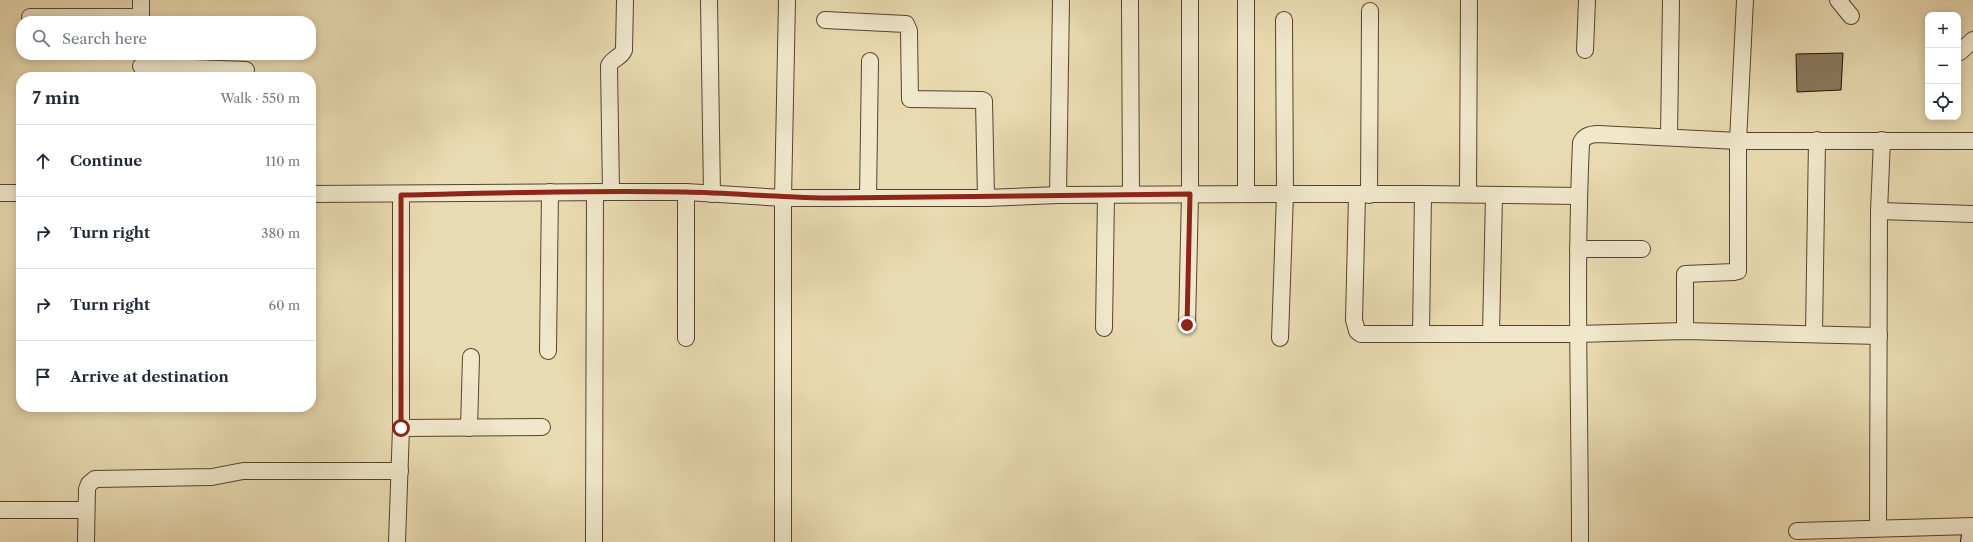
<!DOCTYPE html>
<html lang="en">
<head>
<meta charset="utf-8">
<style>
	:root { --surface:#fff; --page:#f6f6f7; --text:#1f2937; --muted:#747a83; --line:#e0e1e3 }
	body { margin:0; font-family:"Libre Caslon Text",serif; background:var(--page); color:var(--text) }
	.controls { position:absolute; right:12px; top:12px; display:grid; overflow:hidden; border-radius:8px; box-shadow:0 2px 10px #0003 }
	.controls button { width:36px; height:36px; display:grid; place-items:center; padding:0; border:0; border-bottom:1px solid var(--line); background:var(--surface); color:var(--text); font:20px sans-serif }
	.stop { position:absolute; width:12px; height:12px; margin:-9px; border:3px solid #8f2418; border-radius:50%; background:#fff }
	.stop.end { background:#8f2418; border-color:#fff; box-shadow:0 1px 4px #0008 }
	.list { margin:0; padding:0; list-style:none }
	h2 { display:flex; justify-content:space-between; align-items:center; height:52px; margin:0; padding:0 16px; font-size:17px }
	h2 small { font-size:13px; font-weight:400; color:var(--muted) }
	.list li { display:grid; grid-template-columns:26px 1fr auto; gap:12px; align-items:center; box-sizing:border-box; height:72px; padding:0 16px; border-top:1px solid var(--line) }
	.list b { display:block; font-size:15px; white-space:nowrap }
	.list em { font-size:13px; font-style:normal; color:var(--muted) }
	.icon { flex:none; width:22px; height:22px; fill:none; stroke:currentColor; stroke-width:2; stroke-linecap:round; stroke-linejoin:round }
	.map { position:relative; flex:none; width:1973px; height:542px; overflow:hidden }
	.search { position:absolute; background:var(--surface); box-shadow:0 2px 10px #0003; left:16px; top:16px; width:300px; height:44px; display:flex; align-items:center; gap:10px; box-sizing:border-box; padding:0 14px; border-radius:16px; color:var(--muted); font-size:15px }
	.panel { position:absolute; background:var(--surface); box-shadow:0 2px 10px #0003; left:16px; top:72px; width:300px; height:340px; border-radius:16px }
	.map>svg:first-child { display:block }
	.building { fill:#8b7a5e; stroke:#251004 }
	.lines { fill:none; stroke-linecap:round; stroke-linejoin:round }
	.street-casing { stroke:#56432f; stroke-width:18 }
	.secondary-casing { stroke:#251004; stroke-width:24 }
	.street { stroke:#f1e8cc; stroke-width:16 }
	.secondary { stroke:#f1e8cc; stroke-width:22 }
	.route { stroke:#8f2418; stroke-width:5 }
</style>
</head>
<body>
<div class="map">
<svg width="1973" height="542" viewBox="0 0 1973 542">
	<rect width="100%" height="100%" fill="#e9dbb1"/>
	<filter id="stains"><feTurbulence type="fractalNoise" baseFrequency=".005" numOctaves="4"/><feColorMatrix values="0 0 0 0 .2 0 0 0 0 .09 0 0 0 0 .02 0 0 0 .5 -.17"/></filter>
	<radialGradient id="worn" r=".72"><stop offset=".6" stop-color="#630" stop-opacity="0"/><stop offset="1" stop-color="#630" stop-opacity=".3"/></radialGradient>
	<polygon class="building" points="1843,53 1841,90 1797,92 1796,54"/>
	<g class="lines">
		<defs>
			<g id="street">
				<polyline points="141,0 141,21"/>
				<polyline points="709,0 712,194"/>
				<polyline points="1130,0 1131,194"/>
				<polyline points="1838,0 1851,16"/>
				<polyline points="30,17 141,17"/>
				<polyline points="825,20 906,24 909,31 910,99 982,100 984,101 986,198"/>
				<polyline points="1585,50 1587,0"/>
				<polyline points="1960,52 1973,40"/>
				<polyline points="141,66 246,70"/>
				<polyline points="1669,137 1671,0"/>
				<path d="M611,192L609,66C612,58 621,58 624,50L625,0"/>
				<polyline points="686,192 686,338"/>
				<polyline points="0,193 21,193"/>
				<polyline points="311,194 611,192 686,192 783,198 986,198 1058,195 1285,194 1423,194 1579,196"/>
				<polyline points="1246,194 1246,0"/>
				<polyline points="1468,194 1469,0"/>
				<polyline points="1058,195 1061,0"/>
				<polyline points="1357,195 1354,320 1357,331 1361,334 1577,334 1685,331 1879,336"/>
				<polyline points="1369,195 1370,11"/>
				<polyline points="868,198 870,61"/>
				<polyline points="1879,211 1973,214"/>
				<polyline points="1578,249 1642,249"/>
				<polyline points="1187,325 1190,195 1190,0"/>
				<polyline points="1104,328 1106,195"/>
				<polyline points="1685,331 1685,274 1734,272 1738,271 1738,141 1745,0"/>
				<polyline points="1421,334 1423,194"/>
				<polyline points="1491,334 1494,195"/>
				<polyline points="1814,334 1817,140"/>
				<polyline points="1280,338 1285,194 1284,20"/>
				<polyline points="548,351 550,192"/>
				<polyline points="401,428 542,427"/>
				<polyline points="469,428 471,357"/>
				<polyline points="0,510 86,510"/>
				<polyline points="1878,528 1879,211 1882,140"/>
				<polyline points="1797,531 1973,526"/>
				<polyline points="86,542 87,489 89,484 95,479 212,477 243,471 400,471"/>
				<polyline points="397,542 401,428 401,195"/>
				<polyline points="594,542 595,192"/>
				<polyline points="783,542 783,198 787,0"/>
				<path d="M1580,542C1580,409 1575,276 1581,143C1584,136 1591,134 1598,134L1738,141H1973"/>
			</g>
			<polyline id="secondary" points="1972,542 1973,535"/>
		</defs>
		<use href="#street" class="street-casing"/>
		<use href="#secondary" class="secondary-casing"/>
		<use href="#street" class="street"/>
		<use href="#secondary" class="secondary"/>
	</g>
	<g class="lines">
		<path class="route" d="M401,428V195C496,193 590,190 685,192C735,193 785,198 836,198L1190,194L1187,325"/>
	</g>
	<rect width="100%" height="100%" filter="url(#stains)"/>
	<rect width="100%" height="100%" fill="url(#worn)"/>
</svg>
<div class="controls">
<button>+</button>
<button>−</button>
<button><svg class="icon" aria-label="locate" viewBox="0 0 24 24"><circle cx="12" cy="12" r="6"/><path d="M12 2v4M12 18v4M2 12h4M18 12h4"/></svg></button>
</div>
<div class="stop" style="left:401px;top:428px"></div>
<div class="stop end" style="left:1187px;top:325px"></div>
<div class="search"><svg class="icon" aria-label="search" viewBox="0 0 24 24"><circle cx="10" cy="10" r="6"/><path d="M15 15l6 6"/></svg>Search here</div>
<section class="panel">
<h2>7 min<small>Walk · 550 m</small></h2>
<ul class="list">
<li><svg class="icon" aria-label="ahead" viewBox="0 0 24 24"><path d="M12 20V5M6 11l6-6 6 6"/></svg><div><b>Continue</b></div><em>110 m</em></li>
<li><svg class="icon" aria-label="right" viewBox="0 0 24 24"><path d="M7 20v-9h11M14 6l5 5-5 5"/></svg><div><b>Turn right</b></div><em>380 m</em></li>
<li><svg class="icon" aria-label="right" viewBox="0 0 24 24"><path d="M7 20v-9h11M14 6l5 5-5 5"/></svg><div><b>Turn right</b></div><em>60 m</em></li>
<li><svg class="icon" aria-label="arrive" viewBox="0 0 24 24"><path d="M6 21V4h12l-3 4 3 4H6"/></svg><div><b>Arrive at destination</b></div></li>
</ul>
</section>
</div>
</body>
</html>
